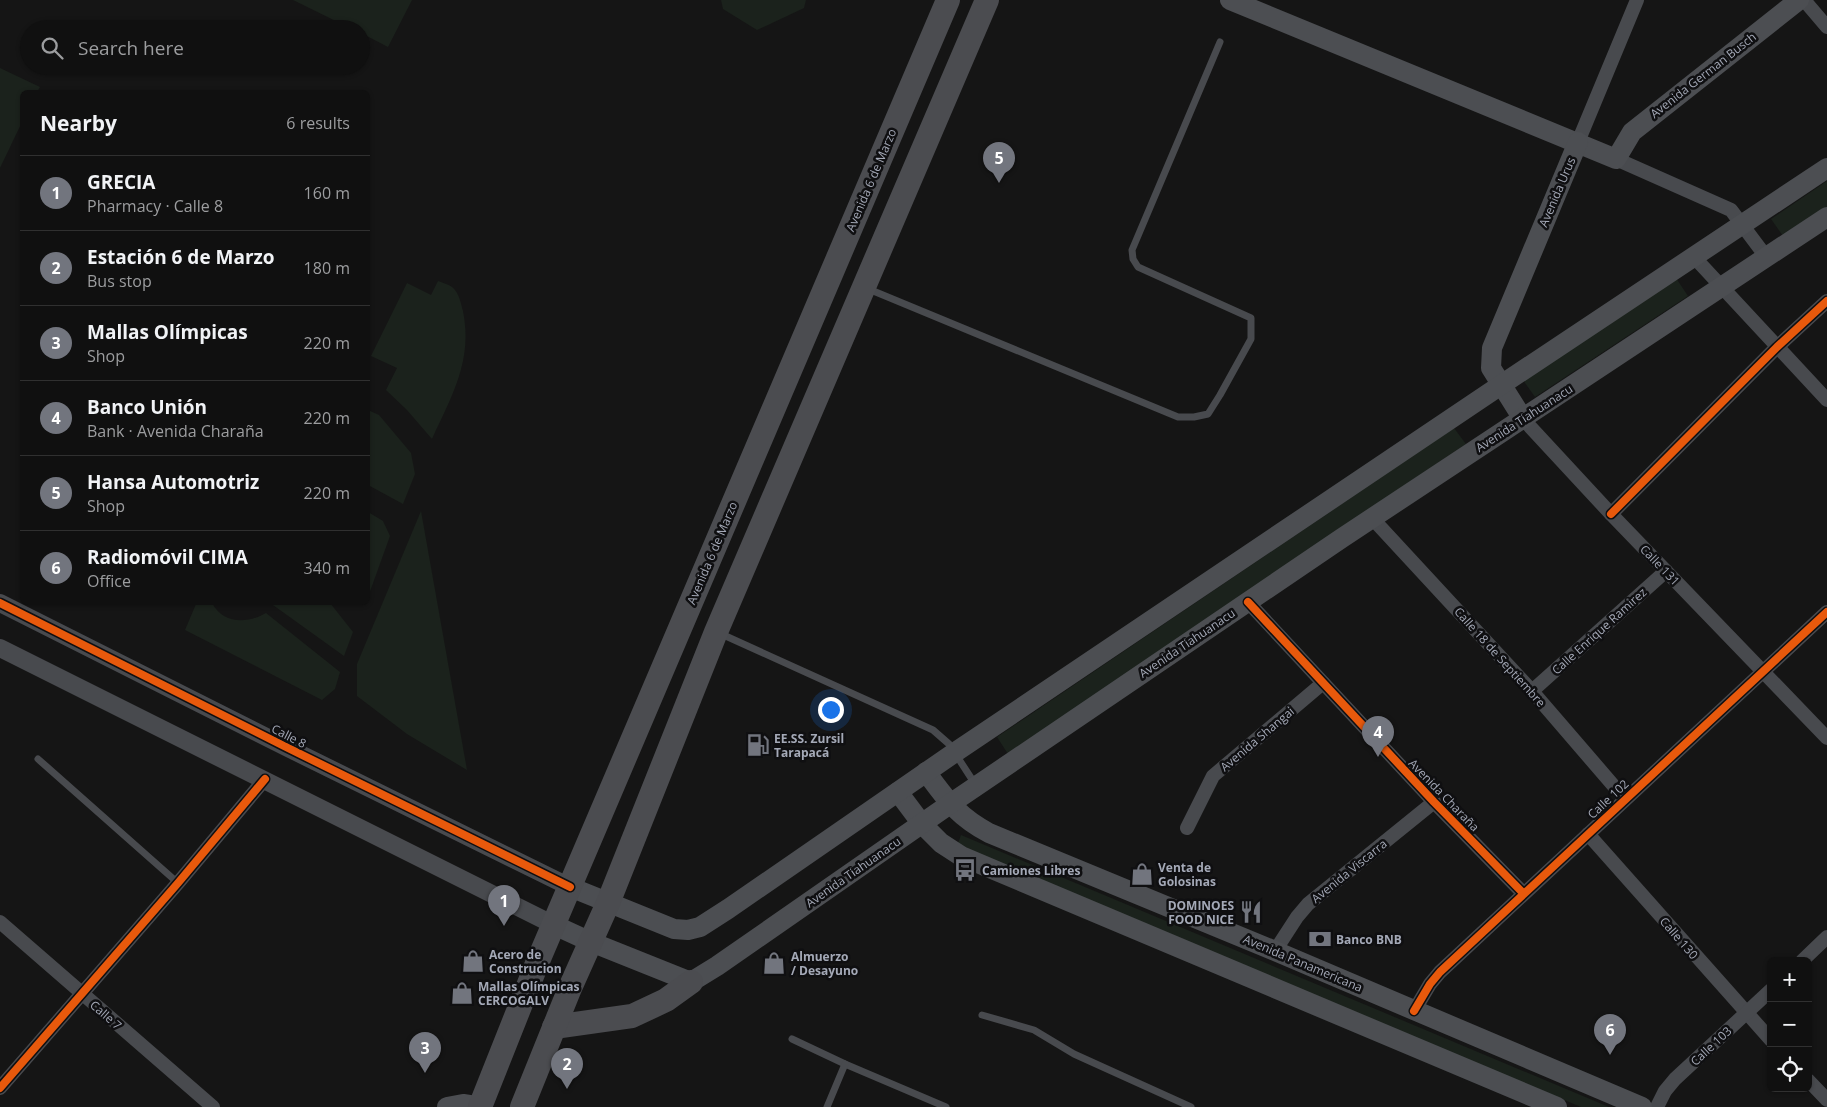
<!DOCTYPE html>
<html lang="en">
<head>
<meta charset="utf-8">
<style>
	:root { --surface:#101010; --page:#1e1e1e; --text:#f1f3f6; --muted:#9c9d9f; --line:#303030; --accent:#72757e }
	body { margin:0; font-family:"Open Sans",sans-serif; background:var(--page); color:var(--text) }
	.controls { position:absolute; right:15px; bottom:15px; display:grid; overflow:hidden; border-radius:8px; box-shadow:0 1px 4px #0004 }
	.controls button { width:45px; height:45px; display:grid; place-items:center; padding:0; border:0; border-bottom:1px solid var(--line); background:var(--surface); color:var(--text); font:25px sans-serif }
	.you { position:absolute; left:830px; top:709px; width:18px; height:18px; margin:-12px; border:4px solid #fff; border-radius:50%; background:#1a73e8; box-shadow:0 0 0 8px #1a73e833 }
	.badge { display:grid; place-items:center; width:32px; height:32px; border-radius:50%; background:var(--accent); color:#fff; font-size:16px; font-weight:700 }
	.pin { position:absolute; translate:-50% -41px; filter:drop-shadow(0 1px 2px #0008) }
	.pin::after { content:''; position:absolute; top:26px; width:18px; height:15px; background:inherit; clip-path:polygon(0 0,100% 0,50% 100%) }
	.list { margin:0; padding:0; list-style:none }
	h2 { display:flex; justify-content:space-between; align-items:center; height:65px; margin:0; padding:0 20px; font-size:21px }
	h2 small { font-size:16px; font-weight:400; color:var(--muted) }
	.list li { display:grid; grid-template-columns:32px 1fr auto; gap:15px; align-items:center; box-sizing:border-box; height:75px; padding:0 20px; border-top:1px solid var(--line) }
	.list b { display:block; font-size:19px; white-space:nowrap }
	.list p { margin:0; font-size:16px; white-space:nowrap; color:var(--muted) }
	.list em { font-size:16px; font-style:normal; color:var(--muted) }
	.icon { flex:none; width:28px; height:28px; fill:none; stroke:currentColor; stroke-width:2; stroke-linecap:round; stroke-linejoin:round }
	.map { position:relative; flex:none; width:1827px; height:1107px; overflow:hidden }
	.search { position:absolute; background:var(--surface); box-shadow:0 1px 4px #0004; left:20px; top:20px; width:350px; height:55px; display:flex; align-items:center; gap:12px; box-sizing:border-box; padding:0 18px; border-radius:28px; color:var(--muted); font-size:19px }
	.panel { position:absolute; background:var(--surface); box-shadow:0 1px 4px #0004; left:20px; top:90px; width:350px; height:515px; border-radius:8px }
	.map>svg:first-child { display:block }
	.green { fill:#1b221c }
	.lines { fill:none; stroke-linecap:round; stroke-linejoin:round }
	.service { stroke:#484a4e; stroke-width:7 }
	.minor { stroke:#484a4e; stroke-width:14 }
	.tertiary { stroke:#484a4e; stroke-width:18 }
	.secondary { stroke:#4c4e52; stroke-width:20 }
	.trunk { stroke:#4b4c50; stroke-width:24 }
	.cycleway-casing { stroke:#0f0f11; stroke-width:11 }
	.cycleway { stroke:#e8590c; stroke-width:8 }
	.labels { text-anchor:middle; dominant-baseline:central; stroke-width:5; stroke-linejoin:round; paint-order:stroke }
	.street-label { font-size:12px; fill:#a4a9b7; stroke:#0f0f11 }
	.poi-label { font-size:12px; font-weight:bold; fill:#a4a9b7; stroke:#0f0f11; text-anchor:start }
</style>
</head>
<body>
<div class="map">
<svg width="1827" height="1107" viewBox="0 0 1827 1107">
	<rect width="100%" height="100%" fill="#151515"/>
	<g class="green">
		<polygon points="293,0 412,0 388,47 361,33 361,29 352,29"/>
		<polygon points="721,0 806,0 804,8 757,30 723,9"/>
		<polygon points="0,68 40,87 37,92 22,92 22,122 0,168"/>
		<polygon points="1827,181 1827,207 1783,236 1771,219"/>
		<polygon points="1676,278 1688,296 1535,397 1523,380"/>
		<path d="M438,281C443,283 448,284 452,287C459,292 461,304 463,311C473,361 452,395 432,439L407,410L386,390L397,368L371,356L407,283L431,295Z"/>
		<polygon points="368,410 379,415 411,453 415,474 403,504 368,485"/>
		<polygon points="1454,428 1466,444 1008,754 997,737"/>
		<polygon points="421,511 467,770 407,734 357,696 357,664"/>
		<polygon points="368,512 383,521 390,536 368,597"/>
		<path d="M199,603H212C223,624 247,624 266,613L340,672L335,689L322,700L185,630L196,604Z"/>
		<polygon points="274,603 330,603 353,632 344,656 273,605"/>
		<polygon points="961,835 1609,1107 1581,1107 957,846"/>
	</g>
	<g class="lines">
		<g class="service">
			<polyline points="866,288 1178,417 1194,417 1208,414 1220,395 1251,339 1251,318 1138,267 1133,259 1132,250 1220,42"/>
			<polyline points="719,633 933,730 949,744 975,784"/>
			<polyline points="38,759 178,883"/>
			<polyline points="982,1015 1034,1030 1074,1054 1191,1107"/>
			<polyline points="792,1039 845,1064 946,1107"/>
			<polyline points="827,1107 845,1064"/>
		</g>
		<g class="minor">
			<polyline points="1804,0 1827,27"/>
			<polyline points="1578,142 1637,0"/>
			<polyline points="1616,159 1731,210 1767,258"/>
			<polyline points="1694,257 1827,400"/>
			<polyline points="1523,419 1611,514 1827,738"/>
			<polyline points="1611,514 1777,347 1827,301"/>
			<polyline points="1372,518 1532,691 1625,799"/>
			<polyline points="1248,602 1434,802 1523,893"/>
			<polyline points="1532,691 1666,571"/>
			<polyline points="1187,828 1213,776 1323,683"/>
			<polyline points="1588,834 1771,1040"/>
			<polyline points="0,922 213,1107"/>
			<polyline points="1275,951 1297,917 1308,904 1434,802"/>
			<polyline points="1802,961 1827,937"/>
			<polyline points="1414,1011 1430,984 1440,972 1827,612"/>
			<polyline points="1808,1080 1827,1100"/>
			<polyline points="0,1088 178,883 265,779"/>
			<polyline points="1657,1107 1665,1091 1675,1079 1771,990"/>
		</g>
		<g class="tertiary">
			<polyline points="0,603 286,747 570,887"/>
			<polyline points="0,648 554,925"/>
		</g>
		<g class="secondary">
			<polyline points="1230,0 1616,159 1632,132 1799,0"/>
			<polyline points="1523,419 1491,368 1492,348 1578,142"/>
			<path d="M926,772C947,800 957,816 989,833L1275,951L1642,1107"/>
			<polyline points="898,792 922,824 941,843 961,856 1557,1107"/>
			<polyline points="570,887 674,929 688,930 700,927 728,909 954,753 1501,385 1827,168"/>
			<polyline points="554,925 591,942 691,982 717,966 950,804 1342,538 1827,217"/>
			<polyline points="447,1107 463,1104 482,1107"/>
		</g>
		<g class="trunk">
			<polyline points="554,1027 632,1016 666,1000 691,982"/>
			<polyline points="480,1107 538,961 948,0"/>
			<polyline points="522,1107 570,988 608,903 716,632 987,0"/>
		</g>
		<defs>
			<g id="cycleway">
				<polyline points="1611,514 1777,347 1827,301"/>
				<polyline points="1248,602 1434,802 1523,893"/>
				<polyline points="0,603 286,747 570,887"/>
				<polyline points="1414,1011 1430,984 1440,972 1827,612"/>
				<polyline points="0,1088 178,883 265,779"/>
			</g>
		</defs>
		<use href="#cycleway" class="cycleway-casing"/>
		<use href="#cycleway" class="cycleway"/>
	</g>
	<defs>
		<symbol id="fuel-bare" viewBox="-9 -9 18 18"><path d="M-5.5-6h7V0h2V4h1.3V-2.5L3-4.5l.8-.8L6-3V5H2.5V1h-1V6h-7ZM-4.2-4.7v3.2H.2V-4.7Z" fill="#72757e" stroke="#0f0f11" stroke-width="2.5" paint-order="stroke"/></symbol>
		<symbol id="bus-bare" viewBox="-9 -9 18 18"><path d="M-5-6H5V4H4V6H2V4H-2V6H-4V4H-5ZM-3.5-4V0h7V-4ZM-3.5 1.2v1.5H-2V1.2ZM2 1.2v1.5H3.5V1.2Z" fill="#72757e" stroke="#0f0f11" stroke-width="2.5" paint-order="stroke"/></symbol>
		<symbol id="shop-bare" viewBox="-9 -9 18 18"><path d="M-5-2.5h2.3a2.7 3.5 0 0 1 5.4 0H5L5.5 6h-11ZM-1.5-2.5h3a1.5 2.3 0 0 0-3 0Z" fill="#72757e" stroke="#0f0f11" stroke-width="2.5" paint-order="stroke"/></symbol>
		<symbol id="restaurant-bare" viewBox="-9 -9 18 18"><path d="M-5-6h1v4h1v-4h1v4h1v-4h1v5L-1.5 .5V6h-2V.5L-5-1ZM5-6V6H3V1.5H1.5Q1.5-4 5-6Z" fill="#72757e" stroke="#0f0f11" stroke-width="2.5" paint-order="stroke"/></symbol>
		<symbol id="bank-bare" viewBox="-9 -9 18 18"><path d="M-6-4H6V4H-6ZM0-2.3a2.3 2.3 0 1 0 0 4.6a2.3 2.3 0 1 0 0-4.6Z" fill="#72757e" stroke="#0f0f11" stroke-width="2.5" paint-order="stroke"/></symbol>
	</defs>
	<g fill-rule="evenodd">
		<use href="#fuel-bare" x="742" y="729" width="32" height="32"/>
		<use href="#bus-bare" x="949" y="854" width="32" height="32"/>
		<use href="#shop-bare" x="1126" y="858" width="32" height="32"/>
		<use href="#restaurant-bare" x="1235" y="896" width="32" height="32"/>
		<use href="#bank-bare" x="1304" y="923" width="32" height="32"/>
		<use href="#shop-bare" x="457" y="945" width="32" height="32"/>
		<use href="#shop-bare" x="758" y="947" width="32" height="32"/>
		<use href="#shop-bare" x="446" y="977" width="32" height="32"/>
	</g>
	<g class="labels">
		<g class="street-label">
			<text transform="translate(1703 75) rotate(-38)">Avenida German Busch</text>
			<text transform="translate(871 180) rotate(-67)">Avenida 6 de Marzo</text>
			<text transform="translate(1557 192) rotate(-67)">Avenida Urus</text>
			<text transform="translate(1524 418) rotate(-33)">Avenida Tiahuanacu</text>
			<text transform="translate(712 553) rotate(-67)">Avenida 6 de Marzo</text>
			<text transform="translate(1660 565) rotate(46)">Calle 131</text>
			<text transform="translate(1599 631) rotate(-42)">Calle Enrique Ramirez</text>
			<text transform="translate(1187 643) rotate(-34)">Avenida Tiahuanacu</text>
			<text transform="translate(1500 657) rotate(48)">Calle 18 de Septiembre</text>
			<text transform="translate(289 736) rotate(27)">Calle 8</text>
			<text transform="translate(1257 739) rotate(-40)">Avenida Shangai</text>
			<text transform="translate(1444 795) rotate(46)">Avenida Charaña</text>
			<text transform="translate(1608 799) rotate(-43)">Calle 102</text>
			<text transform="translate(1349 871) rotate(-39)">Avenida Viscarra</text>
			<text transform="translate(853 872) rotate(-35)">Avenida Tiahuanacu</text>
			<text transform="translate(1679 938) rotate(49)">Calle 130</text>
			<text transform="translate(1303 963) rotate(23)">Avenida Panamericana</text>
			<text transform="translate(106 1015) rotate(41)">Calle 7</text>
			<text transform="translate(1711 1046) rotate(-43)">Calle 103</text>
		</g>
		<g class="poi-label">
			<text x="774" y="738">EE.SS. Zursil<tspan x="774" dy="14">Tarapacá</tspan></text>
			<text x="1158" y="867">Venta de<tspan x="1158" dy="14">Golosinas</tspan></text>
			<text x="982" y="870">Camiones Libres</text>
			<text x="1234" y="905" text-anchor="end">DOMINOES<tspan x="1234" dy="14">FOOD NICE</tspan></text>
			<text x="1336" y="939">Banco BNB</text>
			<text x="489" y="954">Acero de<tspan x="489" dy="14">Construcion</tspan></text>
			<text x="791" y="956">Almuerzo<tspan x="791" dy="14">/ Desayuno</tspan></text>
			<text x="478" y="986">Mallas Olímpicas<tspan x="478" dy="14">CERCOGALV</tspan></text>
		</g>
	</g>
</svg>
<div class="controls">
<button>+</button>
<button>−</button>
<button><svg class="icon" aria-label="locate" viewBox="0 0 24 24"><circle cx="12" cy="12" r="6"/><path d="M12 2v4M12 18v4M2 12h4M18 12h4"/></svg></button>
</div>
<div class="you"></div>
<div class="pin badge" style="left:504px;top:926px">1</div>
<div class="pin badge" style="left:567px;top:1089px">2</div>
<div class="pin badge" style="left:425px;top:1073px">3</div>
<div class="pin badge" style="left:1378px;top:757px">4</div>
<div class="pin badge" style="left:999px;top:183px">5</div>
<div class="pin badge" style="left:1610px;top:1055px">6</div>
<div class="search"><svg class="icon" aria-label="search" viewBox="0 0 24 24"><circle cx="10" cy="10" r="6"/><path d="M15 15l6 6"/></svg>Search here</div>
<section class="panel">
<h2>Nearby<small>6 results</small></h2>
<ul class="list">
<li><span class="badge">1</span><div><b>GRECIA</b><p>Pharmacy · Calle 8</p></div><em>160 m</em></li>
<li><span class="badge">2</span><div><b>Estación 6 de Marzo</b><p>Bus stop</p></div><em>180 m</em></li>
<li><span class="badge">3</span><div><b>Mallas Olímpicas</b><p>Shop</p></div><em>220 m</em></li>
<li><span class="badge">4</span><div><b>Banco Unión</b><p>Bank · Avenida Charaña</p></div><em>220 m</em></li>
<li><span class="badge">5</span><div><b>Hansa Automotriz</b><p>Shop</p></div><em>220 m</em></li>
<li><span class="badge">6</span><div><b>Radiomóvil CIMA</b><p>Office</p></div><em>340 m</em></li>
</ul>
</section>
</div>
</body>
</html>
